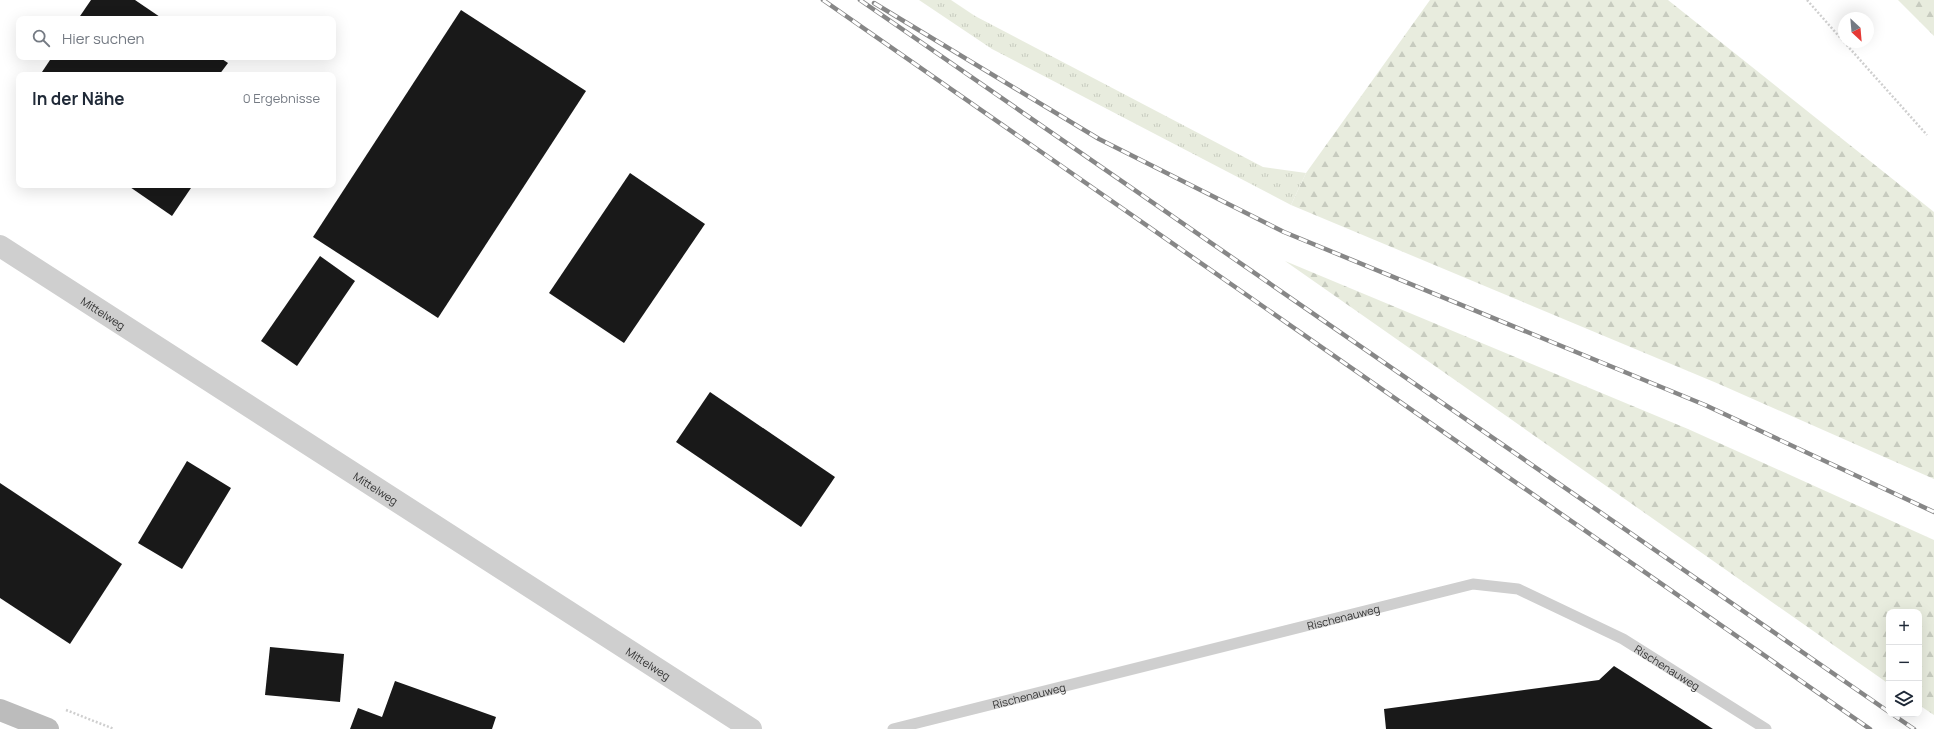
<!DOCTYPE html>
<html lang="de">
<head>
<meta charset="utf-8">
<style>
	:root { --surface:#fff; --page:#f6f6f7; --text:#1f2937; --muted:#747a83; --line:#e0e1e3 }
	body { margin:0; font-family:Manrope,sans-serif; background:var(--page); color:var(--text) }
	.controls { position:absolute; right:12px; bottom:12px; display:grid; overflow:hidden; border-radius:8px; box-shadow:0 4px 16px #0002 }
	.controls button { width:36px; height:36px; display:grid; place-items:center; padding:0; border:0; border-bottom:1px solid var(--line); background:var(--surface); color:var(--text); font:20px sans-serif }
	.compass { position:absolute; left:1838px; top:12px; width:36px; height:36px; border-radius:50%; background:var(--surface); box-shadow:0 4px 16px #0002; rotate:154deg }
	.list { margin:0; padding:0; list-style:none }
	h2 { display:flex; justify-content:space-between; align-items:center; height:52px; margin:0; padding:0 16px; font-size:17px }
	h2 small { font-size:13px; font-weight:400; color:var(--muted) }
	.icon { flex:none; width:22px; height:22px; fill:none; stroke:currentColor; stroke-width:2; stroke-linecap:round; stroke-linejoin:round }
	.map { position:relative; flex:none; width:1934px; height:729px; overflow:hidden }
	.search { position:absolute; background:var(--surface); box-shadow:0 4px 16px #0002; left:16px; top:16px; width:320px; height:44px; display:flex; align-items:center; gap:10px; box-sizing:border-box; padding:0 14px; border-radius:8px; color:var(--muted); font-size:15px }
	.panel { position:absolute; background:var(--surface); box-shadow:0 4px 16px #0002; left:16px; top:72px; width:320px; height:116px; border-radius:8px }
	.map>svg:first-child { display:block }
	.grass { fill:url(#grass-tufts) }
	.forest { fill:url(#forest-firs) }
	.building { fill:#191919 }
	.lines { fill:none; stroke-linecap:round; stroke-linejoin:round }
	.path { stroke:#cfcfcf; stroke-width:2.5; stroke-dasharray:2 2; stroke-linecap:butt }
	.lane { stroke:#cfcfcf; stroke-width:11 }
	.street { stroke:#cfcfcf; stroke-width:22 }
	.secondary { stroke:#bcbcbc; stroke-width:22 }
	.rail-casing { stroke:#878787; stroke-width:4.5 }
	.rail { stroke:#fff; stroke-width:3; stroke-dasharray:9; stroke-linecap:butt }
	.labels { text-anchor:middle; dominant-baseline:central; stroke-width:4; stroke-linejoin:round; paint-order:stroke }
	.street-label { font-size:11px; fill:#323232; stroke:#fff }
</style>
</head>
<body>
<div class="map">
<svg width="1934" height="729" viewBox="0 0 1934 729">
	<defs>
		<pattern id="grass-tufts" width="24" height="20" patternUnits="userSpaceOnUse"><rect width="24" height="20" fill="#e8ecde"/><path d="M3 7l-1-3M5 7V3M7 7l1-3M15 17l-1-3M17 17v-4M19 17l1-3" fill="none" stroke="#c7cbbf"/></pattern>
		<pattern id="forest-firs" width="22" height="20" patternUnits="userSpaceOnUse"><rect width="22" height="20" fill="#e8ecde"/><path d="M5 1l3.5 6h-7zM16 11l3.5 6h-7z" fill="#c7cbbf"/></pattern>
	</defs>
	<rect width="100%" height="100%" fill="#fff"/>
	<polygon class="grass" points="919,0 951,0 975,16 1263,167 1306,173 1291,205 992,49"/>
	<g class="forest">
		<polygon points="1430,0 1668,0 1934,212 1934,479 1719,384 1291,205 1306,173"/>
		<polygon points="1898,0 1934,0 1934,36"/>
		<polygon points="1285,261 1688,429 1934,540 1934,715 1919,705 1919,612 1889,612 1889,684"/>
	</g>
	<g class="building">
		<polygon points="91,0 135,0 163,19 78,19"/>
		<polygon points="461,10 586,91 438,318 313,237"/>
		<polygon points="52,57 219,57 228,63 219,75 40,75"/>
		<polygon points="630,173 705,224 624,343 549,293"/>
		<polygon points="127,185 193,185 172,216"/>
		<polygon points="320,256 355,281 297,366 261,341"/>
		<polygon points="710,392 835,477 801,527 676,442"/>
		<polygon points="187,461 231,488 182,569 138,543"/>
		<polygon points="0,483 122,564 70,644 0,598"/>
		<polygon points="270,647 344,654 340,702 265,695"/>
		<polygon points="1614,666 1713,729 1386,729 1384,709 1599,680"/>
		<polygon points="395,681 496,717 492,729 350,729 358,708 382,717"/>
	</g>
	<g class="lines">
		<g class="path">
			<polyline points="1807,0 1844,42"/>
			<polyline points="1844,42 1927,135"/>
			<polyline points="66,710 114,729"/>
		</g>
		<path class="lane" id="s1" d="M893,729L1473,584L1518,589L1623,639L1766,729"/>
		<path class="street" id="s2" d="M0,246L751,729"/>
		<polyline class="secondary" points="0,710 48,729"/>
		<defs>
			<g id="rail">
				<polyline points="823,0 1870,729"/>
				<polyline points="860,0 1889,712"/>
				<polyline points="874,3 1099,139 1284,232 1705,405 1934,512"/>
				<polyline points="1892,714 1914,729"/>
			</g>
		</defs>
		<use href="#rail" class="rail-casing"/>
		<use href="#rail" class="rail"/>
	</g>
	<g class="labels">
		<g class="street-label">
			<text stroke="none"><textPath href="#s2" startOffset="123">Mittelweg</textPath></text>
			<text stroke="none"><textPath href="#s2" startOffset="447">Mittelweg</textPath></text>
			<text stroke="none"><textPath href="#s1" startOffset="464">Rischenauweg</textPath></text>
			<text stroke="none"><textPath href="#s2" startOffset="771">Mittelweg</textPath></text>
			<text stroke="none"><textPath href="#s1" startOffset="812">Rischenauweg</textPath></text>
			<text stroke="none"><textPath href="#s1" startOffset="140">Rischenauweg</textPath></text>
		</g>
	</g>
</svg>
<div class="controls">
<button>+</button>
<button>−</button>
<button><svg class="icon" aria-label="layers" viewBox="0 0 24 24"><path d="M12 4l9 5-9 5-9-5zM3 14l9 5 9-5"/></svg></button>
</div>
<svg class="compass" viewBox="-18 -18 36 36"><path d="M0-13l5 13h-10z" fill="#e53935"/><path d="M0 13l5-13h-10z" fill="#747a83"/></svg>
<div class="search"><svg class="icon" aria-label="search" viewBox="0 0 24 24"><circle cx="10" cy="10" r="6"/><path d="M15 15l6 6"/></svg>Hier suchen</div>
<section class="panel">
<h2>In der Nähe<small>0 Ergebnisse</small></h2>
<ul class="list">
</ul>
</section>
</div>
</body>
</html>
